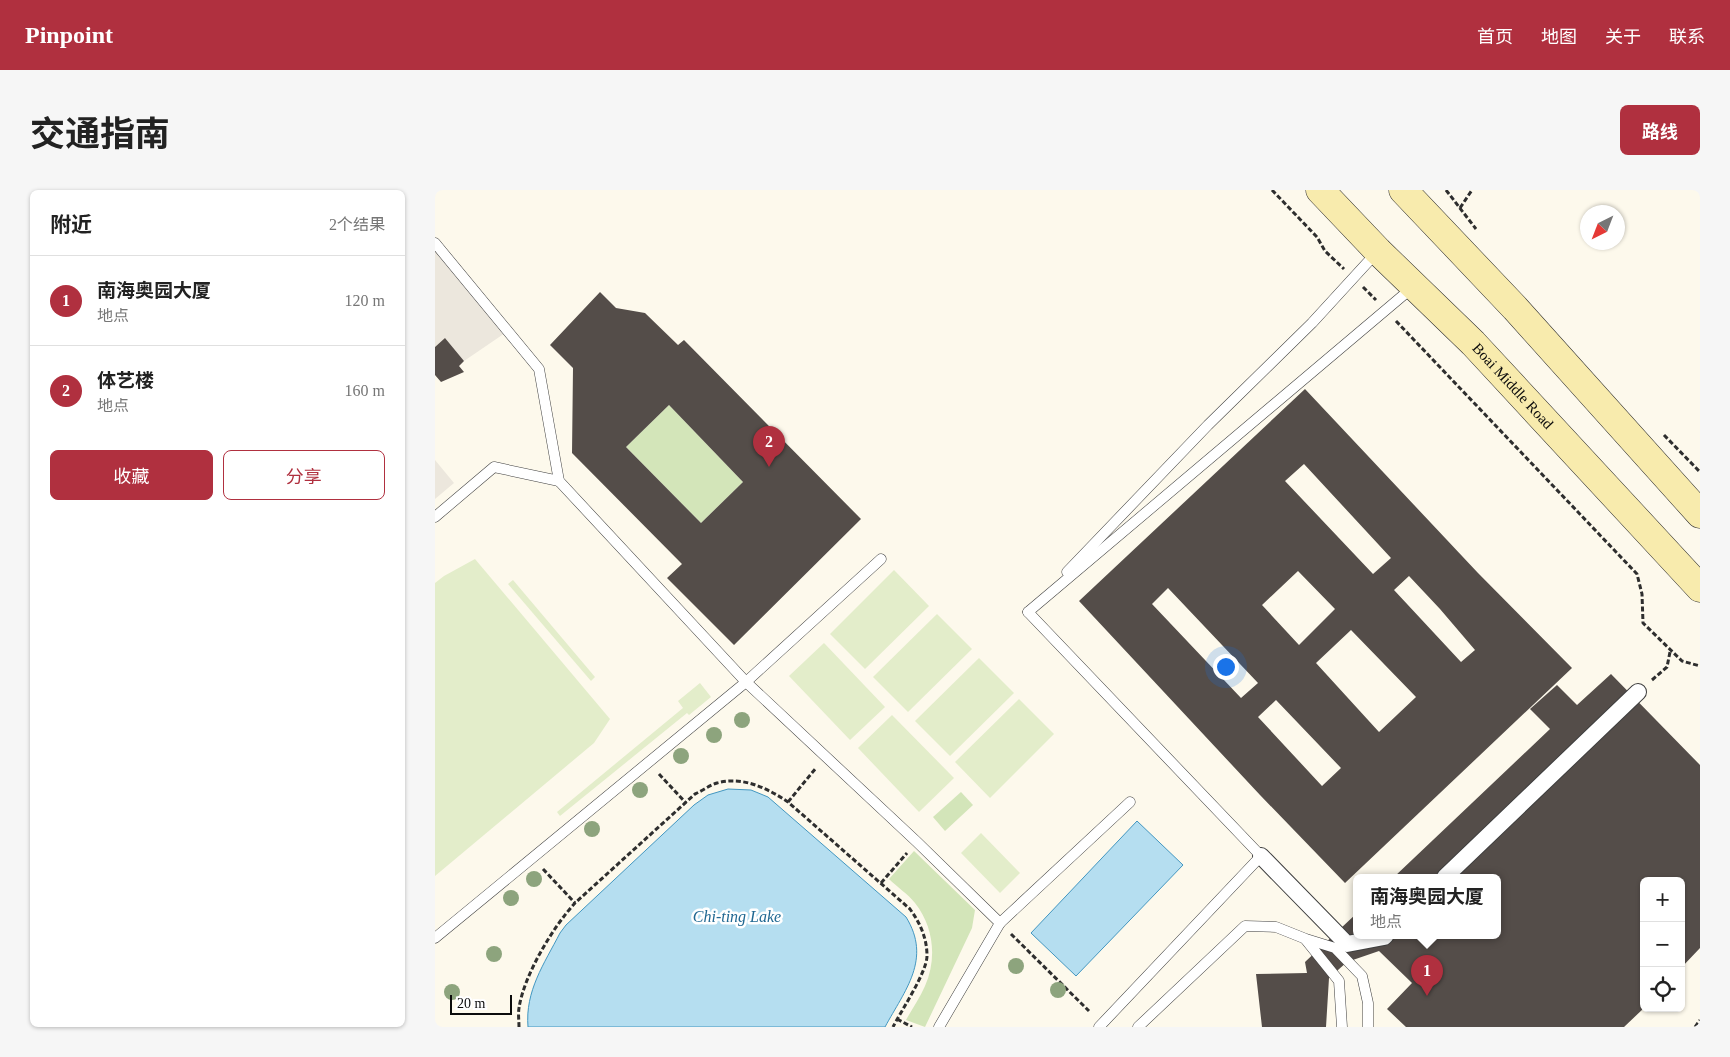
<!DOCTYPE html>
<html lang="zh">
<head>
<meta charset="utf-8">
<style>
	:root { --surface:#fff; --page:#f6f6f6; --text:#222; --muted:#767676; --line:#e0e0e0; --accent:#b0303f }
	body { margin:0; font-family:"Times New Roman","Noto Sans SC",serif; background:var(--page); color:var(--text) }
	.controls { position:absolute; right:15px; bottom:15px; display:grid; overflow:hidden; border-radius:8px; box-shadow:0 1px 4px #0004 }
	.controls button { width:45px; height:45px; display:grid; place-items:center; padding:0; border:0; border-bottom:1px solid var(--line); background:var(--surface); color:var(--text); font:25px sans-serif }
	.compass { position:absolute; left:1145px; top:15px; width:45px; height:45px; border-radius:50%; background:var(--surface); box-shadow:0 1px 4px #0004; rotate:222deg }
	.scale { position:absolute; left:15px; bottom:12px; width:62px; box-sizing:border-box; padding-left:5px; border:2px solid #0c0c0c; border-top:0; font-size:14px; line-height:18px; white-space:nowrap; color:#0c0c0c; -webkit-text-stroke:4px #fff; paint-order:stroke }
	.you { position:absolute; left:790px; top:476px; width:18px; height:18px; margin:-12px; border:4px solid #fff; border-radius:50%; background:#1a73e8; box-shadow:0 0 0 8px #1a73e833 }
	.badge { display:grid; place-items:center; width:32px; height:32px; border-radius:50%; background:var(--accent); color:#fff; font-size:16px; font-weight:700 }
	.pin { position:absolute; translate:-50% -41px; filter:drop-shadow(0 1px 2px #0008) }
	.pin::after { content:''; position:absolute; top:26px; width:18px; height:15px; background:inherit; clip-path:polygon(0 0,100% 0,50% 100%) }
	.popup { position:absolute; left:918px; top:684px; width:148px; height:65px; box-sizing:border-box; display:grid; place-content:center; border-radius:8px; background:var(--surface); filter:drop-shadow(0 1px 4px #0005); font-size:16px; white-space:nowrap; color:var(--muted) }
	.popup b { font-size:19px; color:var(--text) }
	.popup::after { content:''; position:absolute; left:50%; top:100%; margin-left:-10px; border:10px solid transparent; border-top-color:var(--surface) }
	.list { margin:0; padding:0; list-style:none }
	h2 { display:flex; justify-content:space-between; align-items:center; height:65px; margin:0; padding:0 20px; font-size:21px }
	h2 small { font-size:16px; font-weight:400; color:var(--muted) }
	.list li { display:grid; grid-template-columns:32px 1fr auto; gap:15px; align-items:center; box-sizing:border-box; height:90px; padding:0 20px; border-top:1px solid var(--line) }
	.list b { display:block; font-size:19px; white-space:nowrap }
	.list p { margin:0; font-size:16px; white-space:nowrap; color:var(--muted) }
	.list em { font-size:16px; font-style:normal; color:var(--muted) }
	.actions { display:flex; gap:10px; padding:15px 20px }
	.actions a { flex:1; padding:11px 0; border:1px solid var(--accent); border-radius:8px; text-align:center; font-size:18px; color:var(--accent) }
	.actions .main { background:var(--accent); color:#fff }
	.icon { flex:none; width:28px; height:28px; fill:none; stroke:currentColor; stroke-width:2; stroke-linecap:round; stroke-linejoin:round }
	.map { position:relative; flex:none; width:1265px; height:837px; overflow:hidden; border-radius:8px }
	header { display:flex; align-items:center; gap:30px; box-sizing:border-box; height:70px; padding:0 25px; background:var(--accent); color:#fff }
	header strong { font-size:24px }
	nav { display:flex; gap:28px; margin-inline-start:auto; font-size:18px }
	.intro { display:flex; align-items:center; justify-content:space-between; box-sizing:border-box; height:120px; padding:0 30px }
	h1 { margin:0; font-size:35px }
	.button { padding:12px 22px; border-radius:8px; background:var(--accent); color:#fff; font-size:18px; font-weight:700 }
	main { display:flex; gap:30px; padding:0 30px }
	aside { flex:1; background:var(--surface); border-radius:8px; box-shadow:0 1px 4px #0004 }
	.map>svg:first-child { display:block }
	.green { fill:#d3e5b9 }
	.pitch { fill:#e3edca }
	.plaza { fill:#ece7dd }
	.water { fill:#b5def0; stroke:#4397c1 }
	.building { fill:#544d49; fill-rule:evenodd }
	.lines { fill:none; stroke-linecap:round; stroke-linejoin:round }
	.service-casing { stroke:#3f3f3f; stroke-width:11 }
	.pedestrian-casing { stroke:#3f3f3f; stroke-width:18 }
	.secondary-casing { stroke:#2e2e2e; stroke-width:29 }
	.path { stroke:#2e2e2e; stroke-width:3; stroke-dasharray:5 2.5; stroke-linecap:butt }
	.service { stroke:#fff; stroke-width:10 }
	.pedestrian { stroke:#fff; stroke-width:16 }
	.secondary { stroke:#f8ebad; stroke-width:28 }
	.tree { fill:#8da47d }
	.labels { text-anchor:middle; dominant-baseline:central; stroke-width:5; stroke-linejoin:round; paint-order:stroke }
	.street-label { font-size:15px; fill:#0c0c0c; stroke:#fff }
	.water-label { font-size:16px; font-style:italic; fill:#206892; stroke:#fff }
</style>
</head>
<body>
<header>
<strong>Pinpoint</strong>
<nav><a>首页</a><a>地图</a><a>关于</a><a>联系</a></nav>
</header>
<div class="intro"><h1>交通指南</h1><a class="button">路线</a></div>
<main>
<aside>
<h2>附近<small>2个结果</small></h2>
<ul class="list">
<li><span class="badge">1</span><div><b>南海奥园大厦</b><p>地点</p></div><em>120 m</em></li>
<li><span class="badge">2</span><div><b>体艺楼</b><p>地点</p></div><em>160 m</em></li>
</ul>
<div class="actions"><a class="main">收藏</a><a>分享</a></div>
</aside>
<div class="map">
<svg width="1265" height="837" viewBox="0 0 1265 837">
	<rect width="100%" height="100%" fill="#fdf9ec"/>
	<g class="green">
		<polygon points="234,215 308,292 266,333 191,257"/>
		<polygon points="526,602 538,615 510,641 498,627"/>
		<path d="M479,661L540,720L537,738L490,837L471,830C477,819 485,808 490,796C502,769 499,737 480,713C473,704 462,697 454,689Z"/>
	</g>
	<g class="pitch">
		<polygon points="40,369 175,529 159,553 0,686 0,393 9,386"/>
		<polygon points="459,380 494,416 430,479 395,444"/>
		<polygon points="78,390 160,487 156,491 73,394"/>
		<polygon points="502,424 537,459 473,522 438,487"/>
		<polygon points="389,453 450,517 415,550 354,486"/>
		<polygon points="544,468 579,503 515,566 480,531"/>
		<polygon points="265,493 276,507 254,525 252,523 125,626 122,622 248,518 243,511"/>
		<polygon points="584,509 619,544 555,608 520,572"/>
		<polygon points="457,525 519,588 484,622 423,558"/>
		<polygon points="546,643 585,683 565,703 526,663"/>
	</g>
	<g class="plaza">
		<polygon points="0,53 73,141 29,171 10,148 0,157"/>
		<polygon points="0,270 19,293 0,309"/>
	</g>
	<g class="water">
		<path d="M293,599L316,600L333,607L471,727C497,769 470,800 450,837H93C90,801 109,774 125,743L131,735L259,615L273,605Z"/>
		<polygon points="702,631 748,675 641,786 596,743"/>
	</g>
	<g class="building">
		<path d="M165,102L181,118L210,123L243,155L249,150L426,329L299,455L232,388L247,374L137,263L138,178L115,155ZM234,215L308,292L266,333L191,257Z"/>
		<polygon points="10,148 29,171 24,176 29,182 6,192 0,185 0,157"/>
		<path d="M870,199L1043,383L1137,478L910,693L825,605L644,411ZM869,274L956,368L938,384L850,291ZM863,381L900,419L864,455L827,415ZM974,386L1005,419L1040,460L1026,472L959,400ZM733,398L823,493L806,508L717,414ZM916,440L981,507L944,542L881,473ZM841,510L906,578L887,596L823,527Z"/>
		<polygon points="1176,484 1265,575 1265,758 1246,778 1246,691 1209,691 1209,818 1189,837 971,837 952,819 977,793 944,761 912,772 894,788 891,837 827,837 821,784 872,783 870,772 922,723 922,745 1062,745 1062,687 959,687 1115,539 1095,519 1122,495 1142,515"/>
	</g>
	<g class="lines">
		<defs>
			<g id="service">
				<polyline points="0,53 104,179 124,291 311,492 482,652 565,733 504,837"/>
				<polyline points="0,327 59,277 124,291"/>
				<polyline points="632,382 773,235 877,133 942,62"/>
				<polyline points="593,422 826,666 664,837"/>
				<polyline points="593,422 978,97"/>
				<polyline points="565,733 695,612"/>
				<polyline points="0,748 311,492 446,369"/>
				<polyline points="871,750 904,791 907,837"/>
				<polyline points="703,837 810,736 841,737 871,749 900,758 927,786 933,813 933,837"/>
			</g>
			<g id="pedestrian">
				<polyline points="826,666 912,754 949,747 951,745"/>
				<polyline points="1010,687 1203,502"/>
			</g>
			<g id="secondary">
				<path id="s1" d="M885,0L943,61L1038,153L1265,398"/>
				<polyline points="968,0 1080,118 1265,324"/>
			</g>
		</defs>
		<use href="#service" class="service-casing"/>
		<use href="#pedestrian" class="pedestrian-casing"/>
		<use href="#secondary" class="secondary-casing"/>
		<g class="path">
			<polyline points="837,0 882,47 890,61 909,79"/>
			<polyline points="1011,0 1041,39"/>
			<polyline points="1025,18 1037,0"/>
			<polyline points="928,97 941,110"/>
			<polyline points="961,131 1202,384 1207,404 1208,433 1247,471 1265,476"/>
			<polyline points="1229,245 1265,282"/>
			<polyline points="1217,490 1232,477 1235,462"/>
			<polyline points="224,584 251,613"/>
			<polyline points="353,612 381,578"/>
			<polyline points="108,679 140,713"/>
			<polyline points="446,693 472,663"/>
			<polyline points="576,744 654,821"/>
			<polyline points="462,829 477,837"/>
			<path d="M84,837C84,831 83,824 84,818C89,785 118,737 140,713L260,604C267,601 275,595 282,593C308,586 332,598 353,612L475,719C485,733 492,748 492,766C492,782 466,821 458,837"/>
			<polyline points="1260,837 1265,830"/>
		</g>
		<use href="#service" class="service"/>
		<use href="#pedestrian" class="pedestrian"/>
		<use href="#secondary" class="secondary"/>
	</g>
	<g class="tree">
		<circle cx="307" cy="530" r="8"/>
		<circle cx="279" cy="545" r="8"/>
		<circle cx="246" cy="566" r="8"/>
		<circle cx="205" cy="600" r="8"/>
		<circle cx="157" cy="639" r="8"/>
		<circle cx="99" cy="689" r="8"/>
		<circle cx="76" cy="708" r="8"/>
		<circle cx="59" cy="764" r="8"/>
		<circle cx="581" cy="776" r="8"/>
		<circle cx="623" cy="800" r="8"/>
		<circle cx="17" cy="802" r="8"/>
	</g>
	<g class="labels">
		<g class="street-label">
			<text stroke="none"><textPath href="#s1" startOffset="275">Boai Middle Road</textPath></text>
		</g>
		<g class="water-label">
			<text x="302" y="726">Chi-ting Lake</text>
		</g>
	</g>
</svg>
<div class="controls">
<button>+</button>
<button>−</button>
<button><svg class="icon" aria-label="locate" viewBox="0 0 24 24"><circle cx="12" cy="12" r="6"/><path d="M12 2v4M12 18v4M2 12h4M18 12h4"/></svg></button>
</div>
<svg class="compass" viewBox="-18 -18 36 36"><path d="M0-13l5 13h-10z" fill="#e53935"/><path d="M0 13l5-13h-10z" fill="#767676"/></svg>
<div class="scale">20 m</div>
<div class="you"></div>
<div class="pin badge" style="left:992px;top:806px">1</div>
<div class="popup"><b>南海奥园大厦</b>地点</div>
<div class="pin badge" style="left:334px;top:277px">2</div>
</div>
</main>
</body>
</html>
